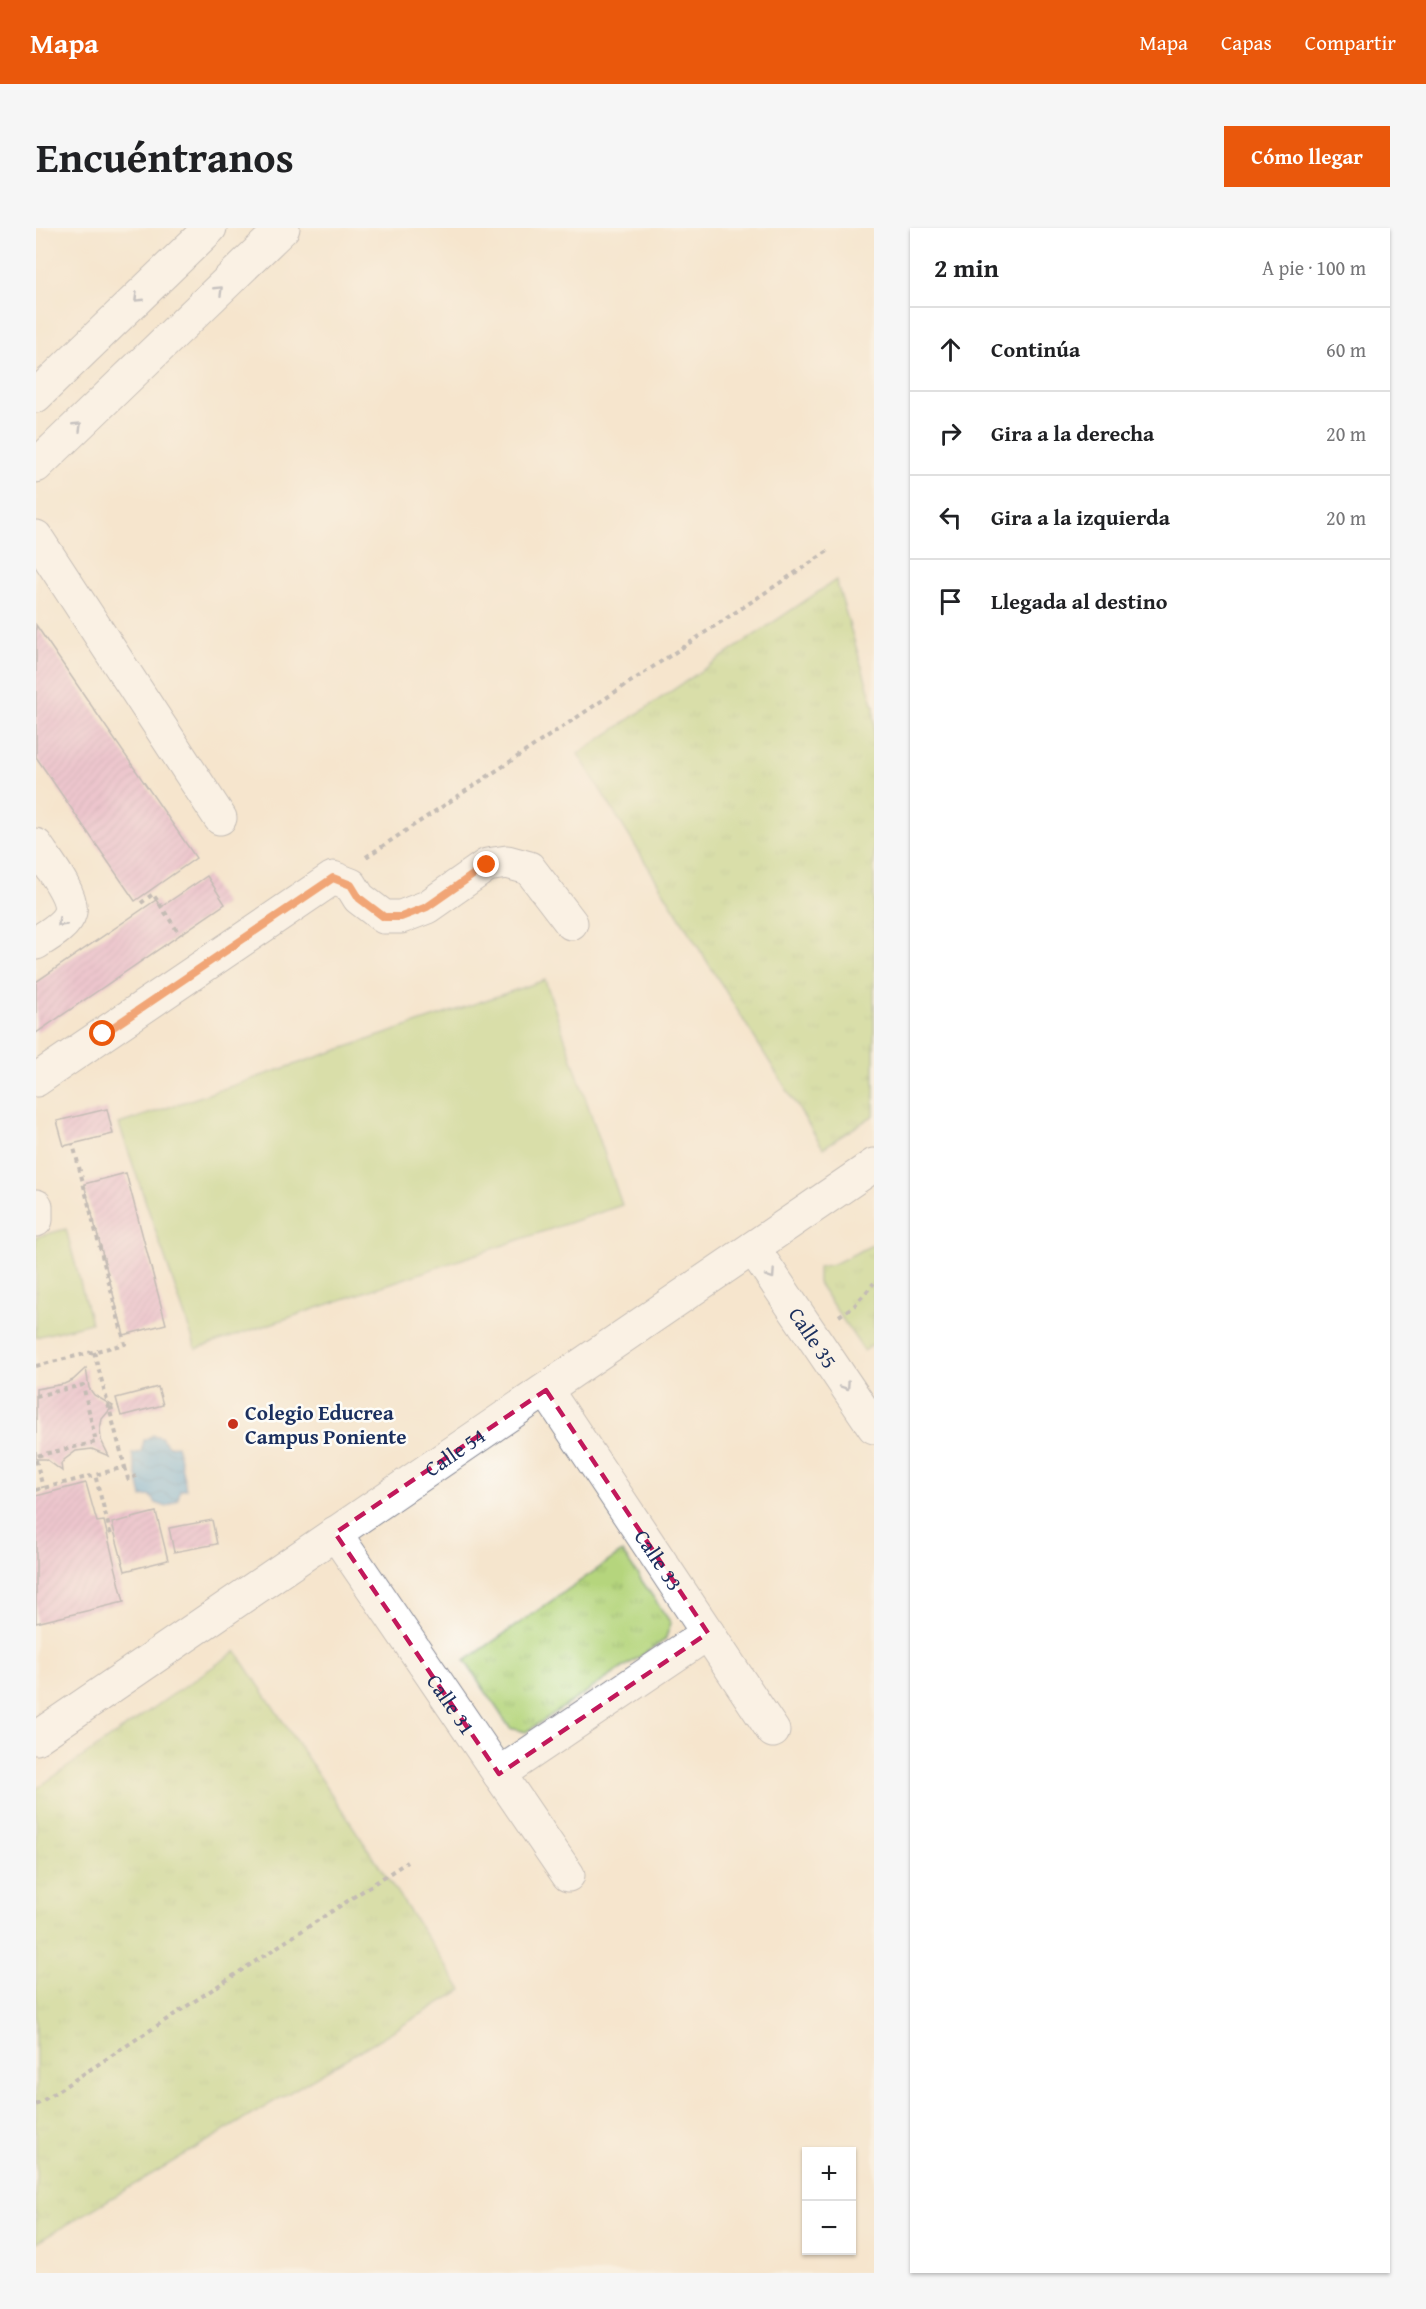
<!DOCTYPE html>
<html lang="es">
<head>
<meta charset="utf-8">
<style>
	:root { --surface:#fff; --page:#f6f6f6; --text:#202124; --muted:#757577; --line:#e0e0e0; --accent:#ea580c }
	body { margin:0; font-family:"Gentium Book Plus",serif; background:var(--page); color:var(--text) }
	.controls { position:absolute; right:18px; bottom:18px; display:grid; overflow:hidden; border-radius:0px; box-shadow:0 2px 4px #0004 }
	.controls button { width:54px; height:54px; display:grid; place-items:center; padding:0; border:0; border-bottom:2px solid var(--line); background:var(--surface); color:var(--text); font:30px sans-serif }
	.stop { position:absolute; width:18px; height:18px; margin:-14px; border:4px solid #ea580c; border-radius:50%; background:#fff }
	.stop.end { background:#ea580c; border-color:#fff; box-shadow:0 2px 6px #0008 }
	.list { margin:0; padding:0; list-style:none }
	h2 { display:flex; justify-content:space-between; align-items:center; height:78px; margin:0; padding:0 24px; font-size:26px }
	h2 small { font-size:20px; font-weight:400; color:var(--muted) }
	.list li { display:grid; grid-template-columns:39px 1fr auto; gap:18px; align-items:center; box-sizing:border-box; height:84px; padding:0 24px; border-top:2px solid var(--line) }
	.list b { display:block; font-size:22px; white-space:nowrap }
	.list em { font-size:20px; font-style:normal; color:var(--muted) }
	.icon { flex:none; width:33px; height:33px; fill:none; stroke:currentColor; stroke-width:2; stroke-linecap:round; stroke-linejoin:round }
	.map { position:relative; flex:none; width:838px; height:2045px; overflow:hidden; border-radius:0px }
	header { display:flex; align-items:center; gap:36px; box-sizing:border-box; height:84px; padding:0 30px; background:var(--accent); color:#fff }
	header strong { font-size:28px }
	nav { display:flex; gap:33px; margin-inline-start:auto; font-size:21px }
	.intro { display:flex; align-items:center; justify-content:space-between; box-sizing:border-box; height:144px; padding:0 36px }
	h1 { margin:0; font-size:42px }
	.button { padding:15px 27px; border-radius:0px; background:var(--accent); color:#fff; font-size:21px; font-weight:700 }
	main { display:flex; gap:36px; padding:0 36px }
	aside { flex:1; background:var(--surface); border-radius:0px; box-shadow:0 2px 4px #0004 }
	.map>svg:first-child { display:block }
	.grass { fill:url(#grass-tufts); stroke:#68826e; stroke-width:1.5 }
	.pitch { fill:#b5d57d; stroke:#68826e; stroke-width:1.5 }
	.water { fill:url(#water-waves); stroke:#406e9c; stroke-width:1.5 }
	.building { fill:url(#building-hatch) }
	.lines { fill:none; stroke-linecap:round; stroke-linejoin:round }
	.minor-casing { stroke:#888a96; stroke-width:35 }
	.path { stroke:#888a96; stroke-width:4; stroke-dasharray:4.5 4.5; stroke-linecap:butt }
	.minor { stroke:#fff; stroke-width:33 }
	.oneway { stroke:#8d97ae }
	.route { stroke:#ea580c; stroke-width:8 }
	.marked { fill:none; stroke:#c2185b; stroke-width:4.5; stroke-dasharray:12 8; stroke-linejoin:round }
	.poi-dot { fill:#c8321e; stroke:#fdfcf7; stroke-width:2 }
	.labels { text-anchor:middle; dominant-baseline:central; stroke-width:5; stroke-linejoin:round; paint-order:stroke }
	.street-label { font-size:21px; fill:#1b2f5e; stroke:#fdfcf7 }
	.poi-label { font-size:21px; font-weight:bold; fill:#1b2f5e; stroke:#fdfcf7; text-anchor:start }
</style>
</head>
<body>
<header>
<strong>Mapa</strong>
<nav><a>Mapa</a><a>Capas</a><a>Compartir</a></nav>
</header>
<div class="intro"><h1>Encuéntranos</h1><a class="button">Cómo llegar</a></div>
<main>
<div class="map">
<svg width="838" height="2045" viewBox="0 0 838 2045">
	<defs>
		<pattern id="grass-tufts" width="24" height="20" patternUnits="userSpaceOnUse" patternTransform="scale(1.5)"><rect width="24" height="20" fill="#b5d57d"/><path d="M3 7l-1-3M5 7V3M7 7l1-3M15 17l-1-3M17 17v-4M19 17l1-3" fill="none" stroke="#9bb76e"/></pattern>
		<pattern id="water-waves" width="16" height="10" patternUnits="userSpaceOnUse" patternTransform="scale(1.5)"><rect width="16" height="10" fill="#64addb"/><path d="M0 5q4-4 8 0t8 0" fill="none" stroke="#528db5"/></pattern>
		<pattern id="building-hatch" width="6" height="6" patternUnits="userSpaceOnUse" patternTransform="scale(1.5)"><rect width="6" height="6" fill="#e19ecc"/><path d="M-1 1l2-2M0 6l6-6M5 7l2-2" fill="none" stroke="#b681a9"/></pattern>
	</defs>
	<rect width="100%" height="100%" fill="#fdfcf7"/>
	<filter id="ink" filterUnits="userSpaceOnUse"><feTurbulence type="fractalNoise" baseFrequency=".0167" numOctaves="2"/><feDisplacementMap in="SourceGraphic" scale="12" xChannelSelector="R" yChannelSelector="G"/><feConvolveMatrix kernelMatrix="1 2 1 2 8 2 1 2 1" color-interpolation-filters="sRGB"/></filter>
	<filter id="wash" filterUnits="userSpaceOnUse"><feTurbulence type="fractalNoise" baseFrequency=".008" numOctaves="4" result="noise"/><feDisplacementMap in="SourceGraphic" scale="24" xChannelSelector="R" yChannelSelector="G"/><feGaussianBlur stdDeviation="1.35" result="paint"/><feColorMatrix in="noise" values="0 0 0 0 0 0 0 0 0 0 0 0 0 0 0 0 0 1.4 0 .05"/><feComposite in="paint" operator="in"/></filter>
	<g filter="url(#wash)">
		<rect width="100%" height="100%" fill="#f5e5cd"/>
		<g class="grass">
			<polygon points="800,352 838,479 838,887 787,920 542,526"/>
			<polygon points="838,1016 838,1116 828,1123 782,1055 782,1039 798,1036"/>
			<polygon points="586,1324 635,1395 629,1412 490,1504 474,1500 429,1433"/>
			<polygon points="200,1423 426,1762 0,2015 0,1561"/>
		</g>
		<g class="pitch">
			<polygon points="509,752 586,977 160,1121 83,896"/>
			<polygon points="30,1001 55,1095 0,1109 0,1009"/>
		</g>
		<polygon class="water" points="117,1207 125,1209 132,1218 141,1217 150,1261 144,1262 142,1272 131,1279 120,1275 115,1268 106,1269 96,1226 105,1224 108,1212"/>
		<g id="blocks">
			<g class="building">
				<polygon points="0,397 160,630 99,673 0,529"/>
				<polygon points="171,648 189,676 0,805 0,754 120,672 125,679"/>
				<polygon points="71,881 77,906 28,918 21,893"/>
				<polygon points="90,945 130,1096 88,1107 48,956"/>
				<polygon points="50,1140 53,1160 58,1167 77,1178 66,1191 64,1201 65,1212 73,1228 56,1221 40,1223 28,1232 25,1236 26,1243 10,1231 0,1231 0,1161 28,1156 37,1152"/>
				<polygon points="122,1159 127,1177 85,1188 80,1170"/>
				<polygon points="50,1255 61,1294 68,1293 88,1374 0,1395 0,1268"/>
				<polygon points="120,1284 132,1332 89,1343 76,1295"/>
				<polygon points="176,1292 181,1316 138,1324 133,1300"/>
			</g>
		</g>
	</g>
	<g filter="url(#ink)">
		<use href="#blocks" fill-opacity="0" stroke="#888a96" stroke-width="1.5"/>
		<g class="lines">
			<defs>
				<g id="minor">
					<polyline points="0,168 174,0"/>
					<polyline points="0,238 247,0"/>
					<polyline points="0,309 184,590"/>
					<path d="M0,617C9,631 38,667 34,684C31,697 11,708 0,715"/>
					<polyline points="0,852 297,650 315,657 323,670 348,689 365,689 391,679 451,637 471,634 493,640 535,695"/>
					<polyline points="0,978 0,992"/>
					<path id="s1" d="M717,1020L838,1199"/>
					<path id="s2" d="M510,1162L737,1503"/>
					<path id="s3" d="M299,1305L532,1647"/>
					<path id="s4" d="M0,1510L838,937"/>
					<polyline points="463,1546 672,1405"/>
				</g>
			</defs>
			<use href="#minor" class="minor-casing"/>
			<g class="path">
				<polyline points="330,629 792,323"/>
				<polyline points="105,675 117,666 144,707"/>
				<polyline points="803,1088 819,1077 838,1055"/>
				<polyline points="58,1124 89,1239 59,1247 75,1307 79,1306"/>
				<polyline points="0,1138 89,1116 37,916"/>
				<polyline points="0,1168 47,1157 60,1214 0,1228"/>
				<polyline points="73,1181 83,1179"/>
				<polyline points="0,1232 7,1260"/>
				<polyline points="89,1239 92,1251 100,1248"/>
				<polyline points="0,1262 59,1247"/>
				<polyline points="0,1877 371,1634"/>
			</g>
			<use href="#minor" class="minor"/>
		</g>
		<defs><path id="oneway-chevron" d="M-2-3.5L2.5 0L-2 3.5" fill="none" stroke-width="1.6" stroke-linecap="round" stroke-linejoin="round" transform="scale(1.5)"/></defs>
		<g class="oneway">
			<use href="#oneway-chevron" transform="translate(183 62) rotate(-44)"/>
			<use href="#oneway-chevron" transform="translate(102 70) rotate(136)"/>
			<use href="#oneway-chevron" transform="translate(42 198) rotate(-44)"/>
			<use href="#oneway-chevron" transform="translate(25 695) rotate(134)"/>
			<use href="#oneway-chevron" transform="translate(735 1047) rotate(56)"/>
			<use href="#oneway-chevron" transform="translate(810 1158) rotate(56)"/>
		</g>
	</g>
	<g class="lines" filter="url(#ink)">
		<polyline class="route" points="67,806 297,650 315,657 323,670 348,689 365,689 391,679 451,637"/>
	</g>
	<path d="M0 0H838V2045H0ZM510,1162L672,1405L463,1546L299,1305Z" fill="#f5e5cd" fill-opacity=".55" fill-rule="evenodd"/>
	<path class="marked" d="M510,1162L672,1405L463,1546L299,1305Z"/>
	<circle class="poi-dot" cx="197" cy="1196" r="6"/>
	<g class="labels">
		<g class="street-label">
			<text stroke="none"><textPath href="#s1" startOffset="108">Calle 35</textPath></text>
			<text stroke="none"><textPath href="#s4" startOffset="507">Calle 54</textPath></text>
			<text stroke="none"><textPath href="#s2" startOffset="204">Calle 33</textPath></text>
			<text stroke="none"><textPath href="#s3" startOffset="207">Calle 31</textPath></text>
		</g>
		<g class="poi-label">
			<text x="209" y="1184">Colegio Educrea<tspan x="209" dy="24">Campus Poniente</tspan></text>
		</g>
	</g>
</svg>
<div class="controls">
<button>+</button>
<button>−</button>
</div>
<div class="stop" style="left:67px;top:806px"></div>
<div class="stop end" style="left:451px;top:637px"></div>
</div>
<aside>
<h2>2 min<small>A pie · 100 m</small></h2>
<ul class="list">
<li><svg class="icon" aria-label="ahead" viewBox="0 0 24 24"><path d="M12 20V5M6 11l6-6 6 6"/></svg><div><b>Continúa</b></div><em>60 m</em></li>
<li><svg class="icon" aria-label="right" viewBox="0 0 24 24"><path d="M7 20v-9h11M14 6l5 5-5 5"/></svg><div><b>Gira a la derecha</b></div><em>20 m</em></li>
<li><svg class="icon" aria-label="left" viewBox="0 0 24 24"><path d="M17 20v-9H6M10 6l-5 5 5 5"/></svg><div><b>Gira a la izquierda</b></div><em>20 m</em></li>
<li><svg class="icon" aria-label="arrive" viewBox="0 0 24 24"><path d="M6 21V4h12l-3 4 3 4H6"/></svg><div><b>Llegada al destino</b></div></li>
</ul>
</aside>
</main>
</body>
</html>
